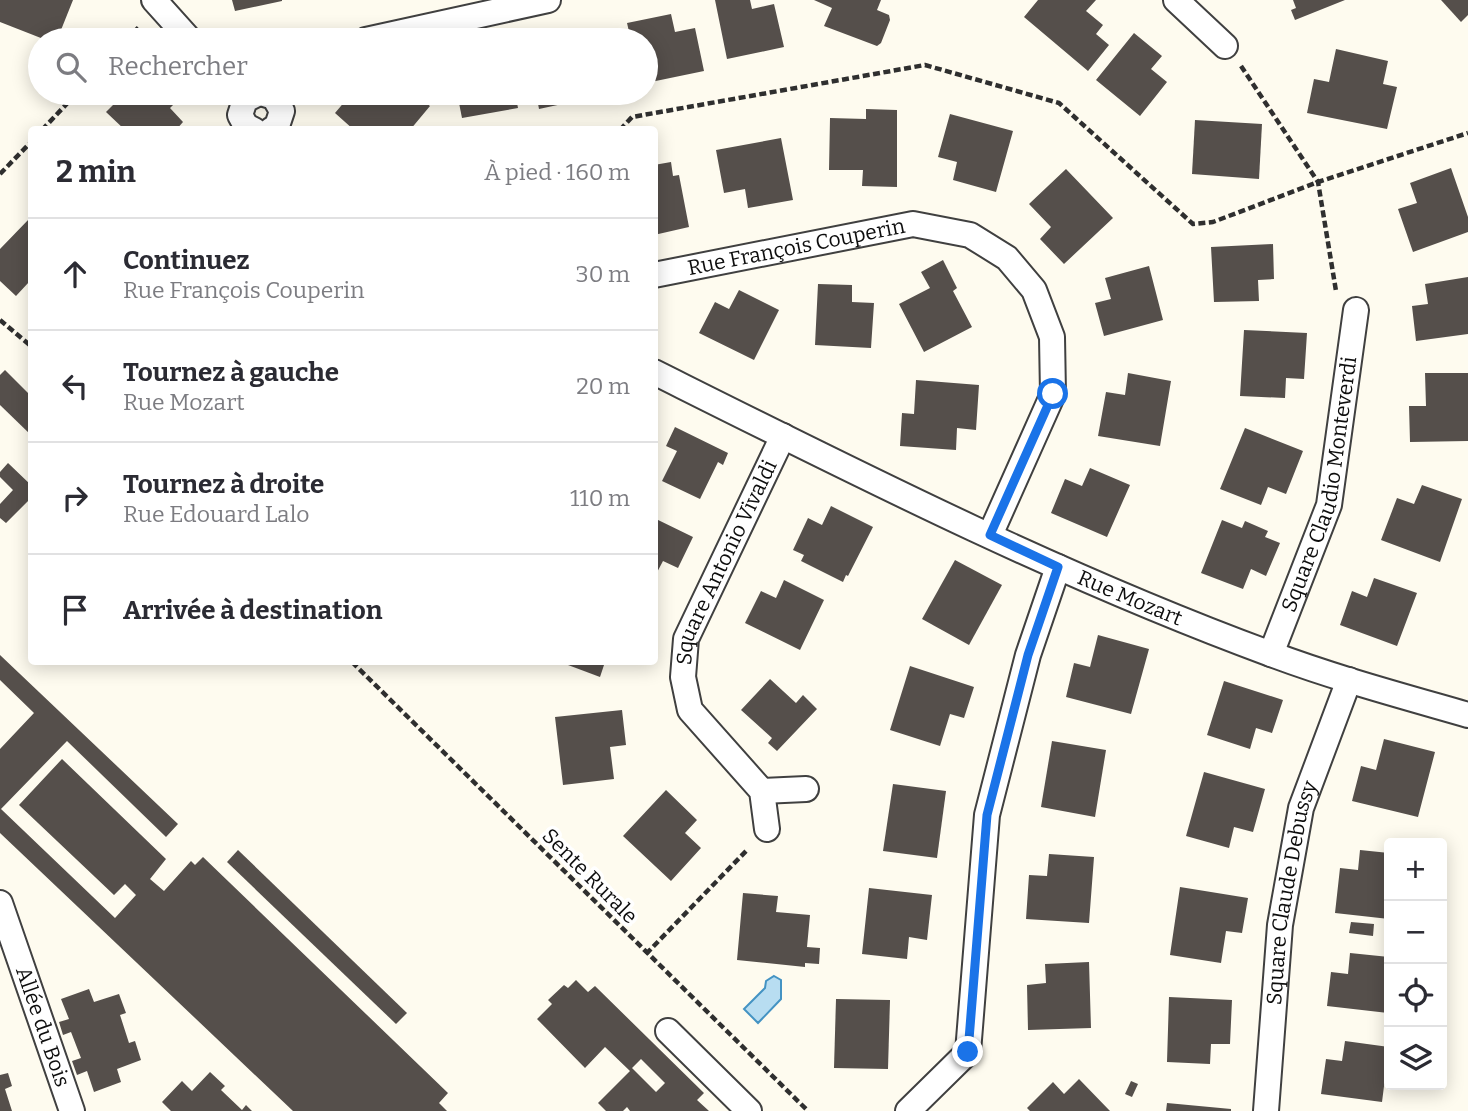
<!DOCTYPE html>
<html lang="fr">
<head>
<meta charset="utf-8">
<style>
	:root { --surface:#fff; --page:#f2f2f3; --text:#2b2b33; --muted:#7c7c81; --line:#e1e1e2 }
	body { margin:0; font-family:Bitter,serif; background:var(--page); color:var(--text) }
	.controls { position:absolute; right:21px; bottom:21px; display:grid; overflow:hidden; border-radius:7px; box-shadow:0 4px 18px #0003 }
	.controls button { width:63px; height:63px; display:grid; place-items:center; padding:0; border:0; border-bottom:2px solid var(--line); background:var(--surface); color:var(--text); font:35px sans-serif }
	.stop { position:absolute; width:21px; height:21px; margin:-16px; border:5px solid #1a73e8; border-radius:50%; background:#fff }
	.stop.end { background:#1a73e8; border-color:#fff; box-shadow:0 2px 7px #0008 }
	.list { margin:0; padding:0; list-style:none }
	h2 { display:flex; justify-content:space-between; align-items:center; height:91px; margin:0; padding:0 28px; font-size:30px }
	h2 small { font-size:23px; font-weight:400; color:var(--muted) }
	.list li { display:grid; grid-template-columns:46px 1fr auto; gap:21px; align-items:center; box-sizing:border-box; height:112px; padding:0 28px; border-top:2px solid var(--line) }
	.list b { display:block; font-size:26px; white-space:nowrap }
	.list p { margin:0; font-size:23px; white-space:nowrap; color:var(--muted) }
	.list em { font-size:23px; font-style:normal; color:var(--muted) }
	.icon { flex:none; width:38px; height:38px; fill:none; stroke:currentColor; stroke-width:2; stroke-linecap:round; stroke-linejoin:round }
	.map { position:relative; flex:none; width:1468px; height:1111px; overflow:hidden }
	.search { position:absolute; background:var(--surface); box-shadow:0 4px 18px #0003; left:28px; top:28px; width:630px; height:77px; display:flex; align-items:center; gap:18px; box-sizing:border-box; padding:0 24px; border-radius:38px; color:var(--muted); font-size:26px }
	.panel { position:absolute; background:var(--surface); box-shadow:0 4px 18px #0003; left:28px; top:126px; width:630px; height:539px; border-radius:7px }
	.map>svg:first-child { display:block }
	.water { fill:#b8ddf1; stroke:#4493c3; stroke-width:2 }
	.building { fill:#554f4b; fill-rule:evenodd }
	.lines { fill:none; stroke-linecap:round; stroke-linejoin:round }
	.minor-casing { stroke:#404040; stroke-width:28 }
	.path { stroke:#2f2f2f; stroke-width:4.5; stroke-dasharray:7 3.5; stroke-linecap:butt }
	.minor { stroke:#fff; stroke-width:24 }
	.route { stroke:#1a73e8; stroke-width:9 }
	.labels { text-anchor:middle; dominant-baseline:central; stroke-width:7; stroke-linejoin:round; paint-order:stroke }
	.street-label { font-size:21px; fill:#0d0d0d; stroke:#fff }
</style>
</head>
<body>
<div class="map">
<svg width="1468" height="1111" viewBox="0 0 1468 1111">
	<rect width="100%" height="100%" fill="#fefbef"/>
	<polygon class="water" points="774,976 781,980 781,999 758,1023 744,1009 765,988 766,981"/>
	<g class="building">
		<polygon points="0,0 73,0 57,40 46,40 0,22"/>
		<polygon points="232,0 282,0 282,1 235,11"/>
		<polygon points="715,0 750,0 752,9 774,4 784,47 727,59"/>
		<polygon points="814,0 881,0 877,10 889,15 890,20 881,43 877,46 824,26 832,8"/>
		<polygon points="1038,0 1096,0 1086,11 1103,25 1096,34 1109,45 1088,71 1024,17"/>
		<polygon points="1293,0 1345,0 1295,20 1291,10 1296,8"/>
		<polygon points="1441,0 1468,0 1468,15 1461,22"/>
		<polygon points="671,14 675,32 695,28 704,71 646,83 646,40 631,40 627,23"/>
		<polygon points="1134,33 1162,56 1151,69 1167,82 1140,116 1096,80"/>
		<polygon points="1336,49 1388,61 1383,84 1397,87 1387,129 1307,113 1314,79 1329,82"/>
		<polygon points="125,93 182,93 184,94 170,108 183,122 176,130 125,130 106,112"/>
		<polygon points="352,93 367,93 371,96 374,93 415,93 430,106 410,130 354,130 335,113"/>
		<polygon points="457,93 515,93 518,108 462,118"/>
		<polygon points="536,93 603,93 604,95 539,109"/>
		<polygon points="866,109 897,110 897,187 862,186 863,170 829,170 830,118 866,119"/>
		<polygon points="950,114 1013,131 996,192 953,180 957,162 938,157"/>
		<polygon points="1195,120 1262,124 1259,179 1192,174"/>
		<polygon points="781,138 793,200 748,208 745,189 724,193 716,150"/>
		<polygon points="671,162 673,176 679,175 689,227 654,235 654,165"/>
		<polygon points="1451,168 1468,217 1468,232 1413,252 1398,209 1417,203 1410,183"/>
		<polygon points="1066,169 1113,218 1064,264 1040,239 1051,227 1029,204"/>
		<polygon points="29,219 32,221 32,284 29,282 16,296 0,281 0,249"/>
		<polygon points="1273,244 1274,279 1258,280 1259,301 1214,302 1211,247"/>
		<polygon points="943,260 957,288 953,291 972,327 924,352 899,304 930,288 921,272"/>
		<polygon points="1149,266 1163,320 1104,336 1095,303 1111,299 1105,278"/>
		<polygon points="1468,277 1468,334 1416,341 1412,306 1428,304 1425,284"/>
		<polygon points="818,284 852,285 852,302 874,303 871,348 815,345"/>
		<polygon points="739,290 779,310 754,360 699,333 715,302 729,309"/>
		<polygon points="1244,330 1307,333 1304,379 1286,378 1285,398 1240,396"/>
		<polygon points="5,370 32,397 32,436 0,405 0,375"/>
		<polygon points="1128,373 1171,381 1160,446 1098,436 1106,392 1125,395"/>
		<polygon points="1425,373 1468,373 1468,441 1410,442 1409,406 1426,406"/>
		<polygon points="916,380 979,385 976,430 957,428 956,450 900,446 902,413 914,414"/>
		<polygon points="675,427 728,453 723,465 718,462 700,499 662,481 677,451 666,446"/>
		<polygon points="1245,428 1303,451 1286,494 1268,487 1261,505 1220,489"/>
		<polygon points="8,463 32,486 32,497 6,523 0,518 0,504 13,490 0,477 0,472"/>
		<polygon points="1090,468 1130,485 1107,537 1051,513 1065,479 1082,486"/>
		<polygon points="1422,485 1462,499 1440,562 1381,540 1397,498 1414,504"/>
		<polygon points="831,506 873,527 848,576 846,575 843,582 801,561 804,555 793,550 808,518 822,525"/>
		<polygon points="654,518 693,537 678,568 663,561 654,578"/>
		<polygon points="1222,520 1242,528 1245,521 1268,531 1265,537 1280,543 1266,576 1251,569 1243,589 1201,573"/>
		<polygon points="955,560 1002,585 969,645 922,619"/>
		<polygon points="1374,578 1417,593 1397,646 1340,625 1352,591 1367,597"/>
		<polygon points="784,580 824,600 800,650 745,623 761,591 776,598"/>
		<polygon points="1098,635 1149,649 1131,714 1066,697 1074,663 1090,667"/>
		<polygon points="0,655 178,824 166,837 67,741 1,809 115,918 136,895 125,884 114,895 19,805 62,759 166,859 150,879 164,891 191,861 195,865 203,857 448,1093 439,1103 447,1111 293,1111 0,833 0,749 34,713 0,680"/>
		<polygon points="560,662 605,662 600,677"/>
		<polygon points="910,666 974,687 964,718 950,714 940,746 890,730"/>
		<polygon points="770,679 796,703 803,695 817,709 777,751 768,743 772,738 741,710"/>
		<polygon points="1224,681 1283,700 1272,733 1256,728 1250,749 1207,735"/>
		<polygon points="622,710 626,745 610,747 614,779 563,785 555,717"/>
		<polygon points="1384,739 1435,752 1418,817 1352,801 1361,766 1376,770"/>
		<polygon points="1052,741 1106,750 1095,817 1041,807"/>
		<polygon points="1204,772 1265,789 1253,832 1234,827 1229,848 1186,836"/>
		<polygon points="893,784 946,791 937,858 883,851"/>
		<polygon points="666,790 697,820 685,833 701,848 671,881 623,836"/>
		<polygon points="238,850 407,1013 396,1024 227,862"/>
		<polygon points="1360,850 1389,853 1389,919 1335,913 1340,868 1358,870"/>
		<polygon points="1049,854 1094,857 1089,923 1026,919 1029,875 1047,876"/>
		<polygon points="1180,887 1248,898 1242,933 1226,931 1221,963 1170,955"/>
		<polygon points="869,888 932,895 927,940 909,937 907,959 862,954"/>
		<polygon points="743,893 778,896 776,912 810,915 807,947 820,948 819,964 805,963 805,967 737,960"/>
		<polygon points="1351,922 1374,924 1373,936 1349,933"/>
		<polygon points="1350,953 1389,957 1388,1013 1327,1006 1331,972 1348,974"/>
		<polygon points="1089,962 1091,1028 1028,1030 1027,985 1046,983 1045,964"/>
		<path d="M576,980L588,992L595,986L704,1093L697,1100L709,1111H630L627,1107L623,1111H606L598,1103L630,1071L605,1047L585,1068L537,1019L552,1004L548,1000L564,985L568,988ZM641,1059L665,1083L656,1092L632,1068Z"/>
		<polygon points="89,989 94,1002 119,994 126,1013 120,1015 129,1043 135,1041 141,1060 117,1069 121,1082 94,1092 87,1071 77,1075 72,1061 81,1058 71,1032 63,1035 59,1022 69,1019 61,999"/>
		<polygon points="1169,997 1232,1000 1230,1044 1211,1044 1210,1064 1167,1062"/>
		<polygon points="836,999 890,1000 888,1069 834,1068"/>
		<polygon points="1345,1041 1389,1047 1382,1102 1321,1094 1326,1059 1342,1061"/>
		<polygon points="210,1072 225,1086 221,1090 242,1110 246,1105 252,1111 171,1111 162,1102 182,1081 192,1091"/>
		<polygon points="8,1073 12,1086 5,1089 12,1111 0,1111 0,1075"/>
		<polygon points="1079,1079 1110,1111 1030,1111 1027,1108 1053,1082 1064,1094"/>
		<polygon points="1131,1081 1138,1084 1132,1097 1125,1094"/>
		<polygon points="1167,1103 1231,1109 1231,1111 1166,1111"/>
	</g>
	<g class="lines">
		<defs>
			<g id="minor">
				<polyline points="154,0 190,40"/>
				<polyline points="1176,0 1225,46"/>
				<polyline points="366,40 548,0"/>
				<polyline points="261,93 274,97 282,111 277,126 271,130"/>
				<polyline points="254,130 246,126 240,115 245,100 259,93"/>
				<path id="s1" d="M654,275L913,224L970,235L1007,258L1034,290L1052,337L1053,394L990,535"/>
				<path id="s2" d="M654,372C856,473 1059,576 1271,654C1335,678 1402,696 1468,715"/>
				<path id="s3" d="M1271,654L1329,505L1356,310"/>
				<polyline points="762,791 806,789"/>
				<path id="s4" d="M767,829L762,791L690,710L683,677L686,639L783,436"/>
				<path id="s5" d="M0,903L72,1111"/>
				<polyline points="668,1031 749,1111"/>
				<polyline points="908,1111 968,1052 987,815 1028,655 1058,567"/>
				<path id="s6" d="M1266,1111L1280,925L1301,808L1349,680"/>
			</g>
		</defs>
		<use href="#minor" class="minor-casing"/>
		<g class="path">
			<polyline points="126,40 140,26"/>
			<polyline points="1241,66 1318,182 1336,291"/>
			<polyline points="42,130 77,93"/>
			<polyline points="620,130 632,117 925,65 1059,103 1193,224 1213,222 1318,182 1468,133"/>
			<polyline points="0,174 32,141"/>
			<polyline points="0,320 32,347"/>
			<polyline points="352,662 808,1111"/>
			<polyline points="646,954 748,849"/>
		</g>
		<use href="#minor" class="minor"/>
	</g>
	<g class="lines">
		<polyline class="route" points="968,1052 987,815 1028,655 1058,567 990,535 1053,394"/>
	</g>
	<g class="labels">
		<g class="street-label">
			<text stroke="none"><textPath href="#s1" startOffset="145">Rue François Couperin</textPath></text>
			<text stroke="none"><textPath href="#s3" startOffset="178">Square Claudio Monteverdi</textPath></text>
			<text stroke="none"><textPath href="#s4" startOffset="304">Square Antonio Vivaldi</textPath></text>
			<text stroke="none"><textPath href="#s2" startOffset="527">Rue Mozart</textPath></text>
			<text transform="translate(590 876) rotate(45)">Sente Rurale</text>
			<text stroke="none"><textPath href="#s6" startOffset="220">Square Claude Debussy</textPath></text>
			<text stroke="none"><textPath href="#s5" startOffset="131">Allée du Bois</textPath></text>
		</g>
	</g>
</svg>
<div class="controls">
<button>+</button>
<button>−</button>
<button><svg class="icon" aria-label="locate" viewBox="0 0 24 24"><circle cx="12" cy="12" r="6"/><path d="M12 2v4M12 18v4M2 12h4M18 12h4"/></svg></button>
<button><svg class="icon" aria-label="layers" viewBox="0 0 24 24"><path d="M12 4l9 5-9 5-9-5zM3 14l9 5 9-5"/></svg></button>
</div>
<div class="stop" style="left:1053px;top:394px"></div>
<div class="stop end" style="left:968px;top:1052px"></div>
<div class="search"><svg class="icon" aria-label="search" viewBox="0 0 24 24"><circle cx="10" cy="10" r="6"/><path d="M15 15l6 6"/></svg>Rechercher</div>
<section class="panel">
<h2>2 min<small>À pied · 160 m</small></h2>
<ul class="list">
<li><svg class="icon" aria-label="ahead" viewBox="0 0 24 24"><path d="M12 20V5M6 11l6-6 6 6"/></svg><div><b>Continuez</b><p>Rue François Couperin</p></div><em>30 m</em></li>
<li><svg class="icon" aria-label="left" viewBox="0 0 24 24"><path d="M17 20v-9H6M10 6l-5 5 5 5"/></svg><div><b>Tournez à gauche</b><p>Rue Mozart</p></div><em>20 m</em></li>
<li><svg class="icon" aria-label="right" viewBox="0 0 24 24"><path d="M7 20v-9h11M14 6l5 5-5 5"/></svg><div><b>Tournez à droite</b><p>Rue Edouard Lalo</p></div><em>110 m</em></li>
<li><svg class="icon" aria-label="arrive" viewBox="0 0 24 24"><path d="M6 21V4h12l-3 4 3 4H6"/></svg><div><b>Arrivée à destination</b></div></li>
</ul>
</section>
</div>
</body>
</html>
